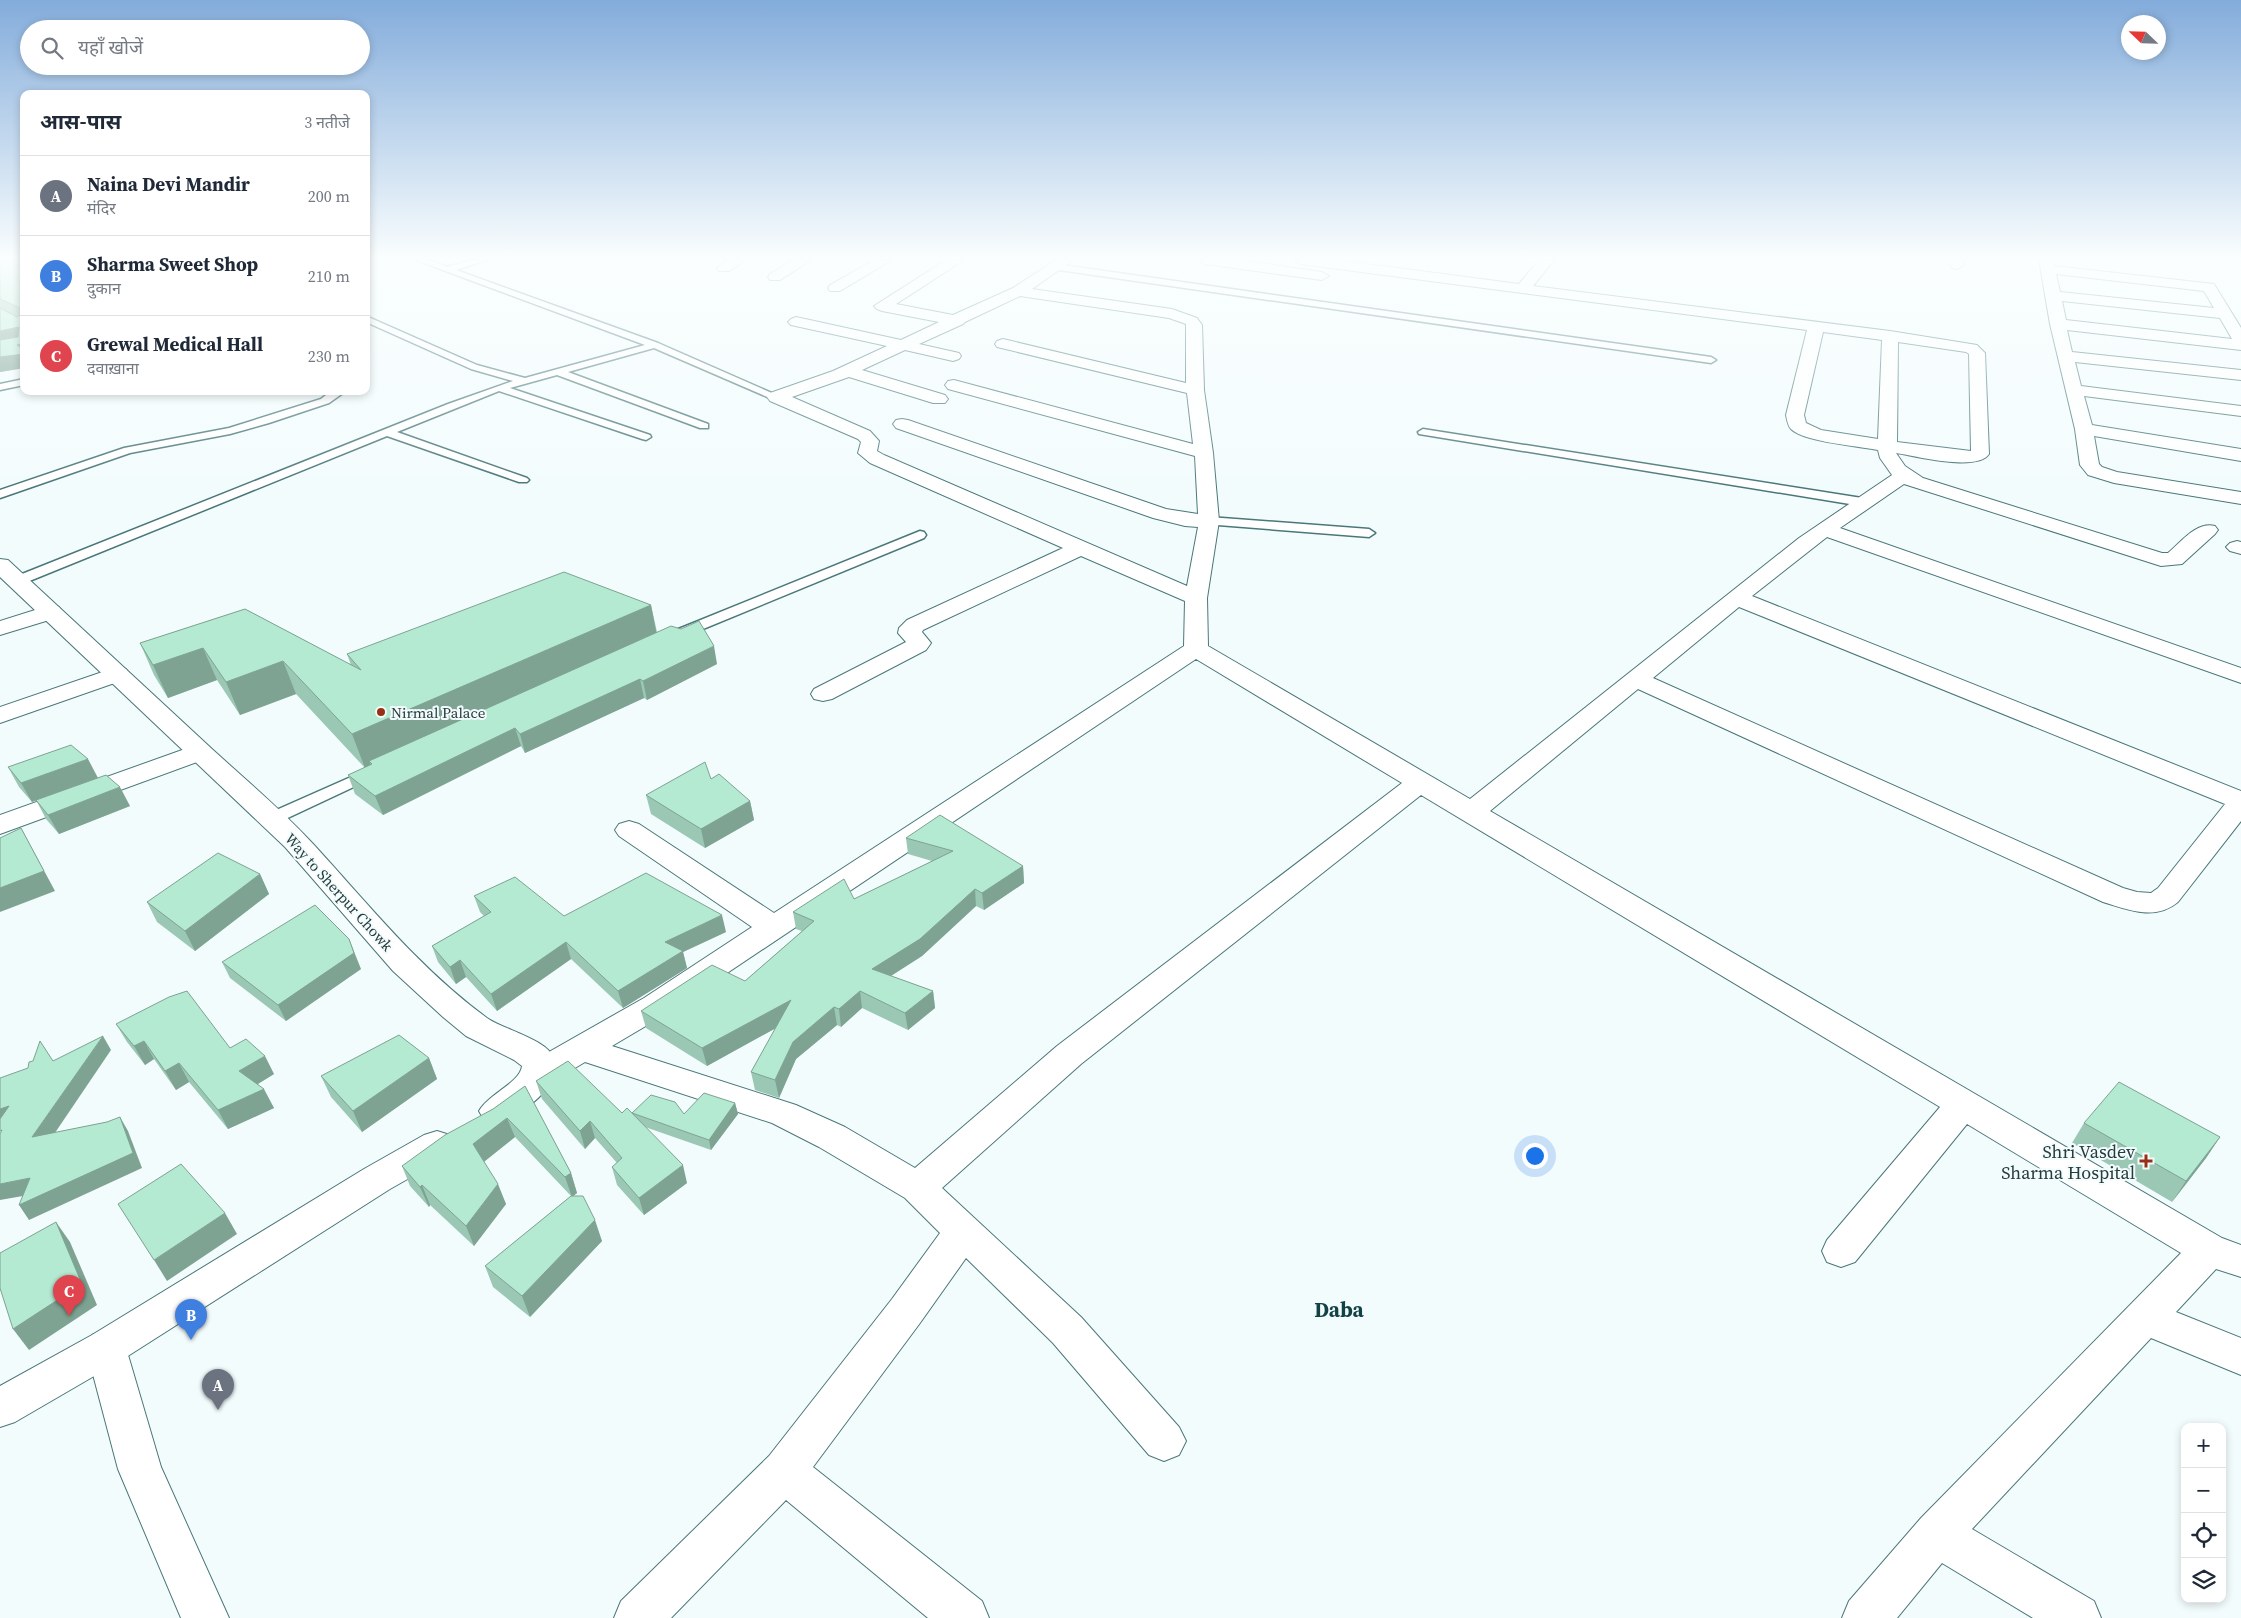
<!DOCTYPE html>
<html lang="hi">
<head>
<meta charset="utf-8">
<style>
	:root { --surface:#fff; --page:#f2f2f3; --text:#1f2937; --muted:#747a83; --line:#e0e1e3; --accent:#983015 }
	body { margin:0; font-family:"Source Serif 4","Noto Sans Devanagari",serif; background:var(--page); color:var(--text) }
	.controls { position:absolute; right:15px; bottom:15px; display:grid; overflow:hidden; border-radius:10px; box-shadow:0 2px 8px #0003 }
	.controls button { width:45px; height:45px; display:grid; place-items:center; padding:0; border:0; border-bottom:1px solid var(--line); background:var(--surface); color:var(--text); font:25px sans-serif }
	.compass { position:absolute; left:2121px; top:15px; width:45px; height:45px; border-radius:50%; background:var(--surface); box-shadow:0 2px 8px #0003; rotate:293deg }
	.you { position:absolute; left:1534px; top:1155px; width:18px; height:18px; margin:-12px; border:4px solid #fff; border-radius:50%; background:#1a73e8; box-shadow:0 0 0 8px #1a73e833 }
	.badge { display:grid; place-items:center; width:32px; height:32px; border-radius:50%; background:var(--accent); color:#fff; font-size:16px; font-weight:700 }
	.pin { position:absolute; translate:-50% -41px; filter:drop-shadow(0 1px 2px #0008) }
	.pin::after { content:''; position:absolute; top:26px; width:18px; height:15px; background:inherit; clip-path:polygon(0 0,100% 0,50% 100%) }
	.list { margin:0; padding:0; list-style:none }
	h2 { display:flex; justify-content:space-between; align-items:center; height:65px; margin:0; padding:0 20px; font-size:21px }
	h2 small { font-size:16px; font-weight:400; color:var(--muted) }
	.list li { display:grid; grid-template-columns:32px 1fr auto; gap:15px; align-items:center; box-sizing:border-box; height:80px; padding:0 20px; border-top:1px solid var(--line) }
	.list b { display:block; font-size:19px; white-space:nowrap }
	.list p { margin:0; font-size:16px; white-space:nowrap; color:var(--muted) }
	.list em { font-size:16px; font-style:normal; color:var(--muted) }
	.icon { flex:none; width:28px; height:28px; fill:none; stroke:currentColor; stroke-width:2; stroke-linecap:round; stroke-linejoin:round }
	.map { position:relative; flex:none; width:2241px; height:1618px; overflow:hidden }
	.search { position:absolute; background:var(--surface); box-shadow:0 2px 8px #0003; left:20px; top:20px; width:350px; height:55px; display:flex; align-items:center; gap:12px; box-sizing:border-box; padding:0 18px; border-radius:28px; color:var(--muted); font-size:19px }
	.panel { position:absolute; background:var(--surface); box-shadow:0 2px 8px #0003; left:20px; top:90px; width:350px; height:305px; border-radius:10px }
	.map>svg:first-child { display:block }
	.lines { fill:none; stroke-linecap:round; stroke-linejoin:round }
	.lane-casing { stroke:#4a7779; stroke-width:3 }
	.street-casing { stroke:#4a7779; stroke-width:2 }
	.secondary-casing { stroke:#4a7779; stroke-width:2 }
	.lane { fill:#fff; fill-rule:evenodd }
	.street { fill:#fff; fill-rule:evenodd }
	.secondary { fill:#fff; fill-rule:evenodd }
	.wall { fill:#9bc8b5 }
	.shaded-wall { fill:#7ea393 }
	.building { fill:#b4e9d2; stroke:#7ea393 }
	.poi-dot { fill:#983015; stroke:#f3fcfd; stroke-width:2 }
	.labels { text-anchor:middle; dominant-baseline:central; stroke-width:4; stroke-linejoin:round; paint-order:stroke }
	.poi-label { font-size:15px; fill:#273b3c; stroke:#f3fcfd; text-anchor:start }
	.street-label { font-size:15px; fill:#273b3c; stroke:#f3fcfd }
	.near-poi-label { font-size:18px; fill:#273b3c; stroke:#f3fcfd; text-anchor:end }
	.near-quarter-label { font-size:21px; font-weight:bold; fill:#124244; stroke:#f3fcfd }
</style>
</head>
<body>
<div class="map">
<svg width="2241" height="1618" viewBox="0 0 2241 1618">
	<rect width="100%" height="100%" fill="#f3fcfd"/>
	<g class="lines">
		<defs>
			<g id="lane">
				<polygon points="416,260 429,260 447,267 472,260 487,260 456,270 658,343 781,397 776,400 772,399 654,348 568,372 708,424 708,428 700,428 557,375 510,388 650,435 651,437 646,440 642,439 499,391 397,432 527,478 529,480 527,482 519,482 387,436 22,584 12,584 11,581 12,578 448,404 513,381 471,369 366,322 366,316 477,365 525,378 645,345"/>
				<polygon points="1055,264 1711,357 1716,360 1711,363 1052,269 1051,267"/>
				<polygon points="24,379 24,385 0,390 0,384"/>
				<polygon points="331,391 343,393 329,403 269,423 230,434 130,453 0,498 0,490 124,448 229,428 321,399"/>
				<polygon points="1423,429 1862,498 1868,502 1862,506 1419,434 1418,432"/>
				<polygon points="1209,517 1369,529 1375,533 1369,537 1205,524 1203,521"/>
				<polygon points="920,531 924,532 926,535 924,538 686,636 681,637 674,633 676,630"/>
				<polygon points="369,769 375,771 377,774 375,777 277,823 265,823 263,819 265,815"/>
			</g>
			<g id="street">
				<polygon points="727,260 746,260 729,271 719,271 717,268"/>
				<polygon points="793,260 811,260 780,280 770,280 768,277 770,274"/>
				<polygon points="874,260 892,260 840,291 830,291 828,288 830,285"/>
				<path d="M946,260H964L896,304L953,315L1013,288L1056,260H1073L1032,289L1172,309L1197,318L1202,325L1204,390L1213,453L1219,521L1207,598L1208,646L1470,799L1799,538L1892,475L1880,458L1878,450C1858,446 1804,442 1791,429C1788,426 1787,420 1786,415L1807,330L1300,264L1293,260H1337L1519,284L1539,260H1554L1533,286L1890,331L1977,345L1985,353L1989,454C1977,472 1916,456 1896,453L1905,466L1923,478L2162,553H2168C2181,542 2197,521 2215,526L2218,530L2215,534L2182,564L2161,566L1904,484L1840,528L2241,668V683L1827,537L1752,596L2241,791V821L2178,902C2155,921 2129,910 2103,902L1638,689L1490,811L2222,1238L2241,1245V1277L2216,1269L2176,1312L2241,1338V1375L2151,1338L1972,1529L2094,1601L2101,1618H2033L1942,1563L1897,1618H1842L1849,1601L1921,1518L2181,1253L1967,1124L1855,1262L1841,1267L1827,1262L1822,1251L1827,1240L1940,1107L1421,795L1081,1064L942,1188L1081,1317L1179,1427L1186,1441L1179,1455L1164,1461L1149,1455L1053,1343L966,1258L920,1323L813,1467L982,1601L989,1618H928L786,1500L671,1618H614L621,1601L769,1456L892,1299L940,1233L905,1198L819,1147L772,1123L585,1062L550,1083L538,1087L526,1083L521,1074L526,1065L644,998L752,927L619,836L615,830L619,824L629,821L639,824L774,913L1184,646L1185,601L1081,556L923,630L922,632L931,643L926,650L832,699L823,701L814,699L811,694L814,689L906,642L898,633L899,628L907,620L1063,548L870,463L858,453L861,442L858,439L770,401L767,397L770,393L833,371L887,346L791,325L788,322L791,319L796,317L901,340L939,322L882,311L877,309L874,306ZM1020,296L1169,318L1186,324V383L1003,339L997,341L995,344L997,347L1187,393L1193,444L954,380L948,381L945,385L948,389L1195,456L1198,514L1166,509L908,420L902,419L896,420L893,424L896,428L1153,518L1185,526L1198,527L1187,586L884,455L877,451L879,441L870,431L792,397L849,377L933,403H945L948,399L945,395L862,370L905,350L953,361L959,359L961,356L959,353L919,344L963,324L965,322ZM1823,332L1882,340L1878,439L1821,430L1806,423L1804,415ZM1898,342L1966,352L1969,354L1971,451L1897,442ZM1739,607L2225,804L2158,888L2151,893L2137,892L2123,888L1653,678ZM1196,659L1402,783L1057,1046L915,1168L845,1127L796,1105L612,1046L666,1014Z"/>
				<polygon points="1198,260 1240,260 1322,272 1329,276 1322,280 1205,264"/>
				<polygon points="1949,260 1963,260 1964,265 1957,269 1952,268"/>
				<path d="M2039,260H2053L2054,266L2214,284L2241,328V350L2067,330L2072,352L2241,370V380L2075,362L2081,386L2241,406V416L2084,396L2092,425L2241,449V461L2094,436L2099,464L2102,467L2117,472L2241,492V504L2114,483L2088,475L2080,465L2075,429L2050,324ZM2056,274L2204,291L2214,308L2060,292ZM2062,301L2220,318L2232,339L2066,320Z"/>
				<polygon points="2237,541 2241,542 2241,554 2230,551 2226,547 2230,543"/>
				<polygon points="51,605 59,607 62,612 59,617 0,635 0,621"/>
				<polygon points="117,667 126,669 129,674 126,679 0,723 0,707"/>
				<polygon points="199,744 208,746 212,752 208,758 0,834 0,815"/>
				<polygon points="106,1330 120,1335 126,1348 161,1467 229,1618 181,1618 118,1469 86,1348 92,1335"/>
			</g>
			<g id="secondary">
				<path d="M0,559L8,560C76,623 144,686 212,749C247,781 283,811 315,846C369,905 421,970 487,1018C504,1030 548,1039 555,1060C561,1078 539,1099 526,1108C509,1120 504,1127 484,1120L479,1111C488,1094 520,1083 522,1066L514,1060L466,1036L443,1017L393,971L285,847L0,577Z"/>
				<polygon points="437,1131 450,1135 455,1145 450,1155 390,1189 120,1361 15,1422 0,1427 0,1386 92,1335 364,1169 424,1135"/>
			</g>
		</defs>
		<use href="#lane" class="lane-casing"/>
		<use href="#street" class="street-casing"/>
		<use href="#secondary" class="secondary-casing"/>
		<use href="#lane" class="lane"/>
		<use href="#street" class="street"/>
		<use href="#secondary" class="secondary"/>
	</g>
	<g class="wall">
		<polygon points="0,260 24,260 24,368 0,372"/>
		<polygon points="651,605 657,632 717,664 647,700 644,698 525,753 521,746 383,815 355,794 348,775 365,768 296,694 240,715 217,680 168,698 154,675 140,643 245,609 351,665 347,654"/>
		<polygon points="8,767 97,778 130,806 59,834 46,819 36,800 32,802 19,787"/>
		<polygon points="711,779 750,801 754,820 705,848 651,814 646,795"/>
		<polygon points="906,838 1023,866 1024,883 984,910 976,906 922,956 891,976 933,991 935,1008 908,1030 862,1008 841,1027 837,1025 796,1059 779,1098 755,1090 751,1072 776,1028 707,1066 646,1028 641,1011 745,981 802,931 796,929 793,912 854,899 932,861 908,854"/>
		<polygon points="260,874 269,894 195,951 157,922 147,902"/>
		<polygon points="474,896 564,916 726,932 683,952 687,968 623,1008 571,959 497,1011 466,977 456,984 438,962 432,946 484,916 480,912"/>
		<polygon points="222,962 361,969 286,1021 230,978"/>
		<polygon points="116,1024 230,1048 274,1074 258,1084 274,1108 228,1129 189,1082 176,1090 154,1059 145,1065 127,1042"/>
		<polygon points="429,1058 437,1079 362,1132 331,1097 321,1076"/>
		<polygon points="536,1081 622,1113 632,1114 632,1113 684,1114 735,1103 738,1114 711,1150 645,1127 687,1183 644,1215 617,1185 612,1167 617,1163 595,1138 585,1149 542,1099"/>
		<polygon points="525,1086 571,1173 577,1193 573,1196 602,1241 530,1317 493,1287 485,1266 571,1196 515,1137 484,1162 506,1204 474,1246 430,1205 429,1207 410,1186 402,1166 493,1109"/>
		<polygon points="2084,1123 2220,1137 2206,1158 2172,1202 2072,1143"/>
	</g>
	<g class="shaded-wall">
		<polygon points="19,327 24,337 0,345 0,331"/>
		<polygon points="24,343 24,368 0,372 0,357 17,345"/>
		<polygon points="651,605 657,636 369,761 371,765 365,768 352,734"/>
		<polygon points="714,646 717,664 647,700 643,681"/>
		<polygon points="203,648 217,680 168,698 153,665"/>
		<polygon points="283,661 296,694 240,715 226,682"/>
		<polygon points="640,679 644,698 525,753 520,734"/>
		<polygon points="515,728 521,746 383,815 375,796"/>
		<polygon points="88,759 98,778 32,802 21,783"/>
		<polygon points="120,787 130,806 59,834 48,815"/>
		<polygon points="750,801 754,820 705,848 701,829"/>
		<polygon points="21,828 55,891 0,912 0,888"/>
		<polygon points="1023,866 1024,883 984,910 982,893"/>
		<polygon points="260,874 269,894 195,951 185,931"/>
		<polygon points="975,889 976,906 922,956 875,986 872,969"/>
		<polygon points="722,915 726,932 683,952 687,968 623,1008 618,991 665,942"/>
		<polygon points="349,939 361,969 286,1021 278,1005"/>
		<polygon points="566,942 571,959 497,1011 491,994"/>
		<polygon points="460,960 466,977 456,984 450,967"/>
		<polygon points="860,991 862,1008 841,1027 839,1009"/>
		<polygon points="933,991 935,1008 908,1030 905,1013"/>
		<polygon points="791,1000 794,1018 707,1066 702,1048"/>
		<polygon points="834,1007 837,1025 796,1059 779,1098 775,1080 793,1042"/>
		<polygon points="103,1036 111,1050 42,1152 32,1137"/>
		<polygon points="144,1041 154,1059 145,1065 134,1046"/>
		<polygon points="265,1056 274,1074 248,1090 239,1071"/>
		<polygon points="429,1058 437,1079 362,1132 353,1111"/>
		<polygon points="179,1063 189,1082 176,1090 165,1071"/>
		<polygon points="264,1089 274,1108 228,1129 218,1110"/>
		<polygon points="735,1103 738,1114 711,1150 709,1140"/>
		<polygon points="9,1106 0,1126 0,1109"/>
		<polygon points="120,1117 128,1131 142,1168 29,1220 19,1205"/>
		<polygon points="507,1118 515,1137 481,1164 473,1144"/>
		<polygon points="590,1121 595,1138 585,1149 580,1131"/>
		<polygon points="2220,1137 2206,1158 2172,1202 2186,1181"/>
		<polygon points="683,1165 687,1183 644,1215 639,1198"/>
		<polygon points="571,1173 577,1193 572,1197 565,1177"/>
		<polygon points="30,1178 40,1193 0,1200 0,1184"/>
		<polygon points="498,1184 506,1204 474,1246 466,1226"/>
		<polygon points="422,1185 430,1205 429,1207 420,1187"/>
		<polygon points="225,1213 237,1234 167,1281 154,1260"/>
		<polygon points="595,1220 602,1241 530,1317 522,1296"/>
		<polygon points="56,1222 70,1242 97,1305 29,1350 13,1329"/>
	</g>
	<g class="building">
		<polygon points="0,260 24,260 24,343 17,345 24,350 24,354 0,357 0,340 18,337 19,327 0,331 0,308 17,317 20,315 20,308 0,299"/>
		<polygon points="564,572 651,605 352,734 283,661 226,682 203,648 153,665 140,643 245,609 361,670 347,654"/>
		<polygon points="699,621 714,646 643,681 640,679 520,734 515,728 375,796 348,775 372,764 369,761 671,626 681,629"/>
		<polygon points="71,745 88,759 21,783 8,767"/>
		<polygon points="705,762 711,779 719,774 750,801 701,829 646,795"/>
		<polygon points="106,775 120,787 48,815 36,800"/>
		<polygon points="940,815 1023,866 982,893 975,889 920,939 872,969 933,991 905,1013 860,991 839,1009 834,1007 793,1042 775,1080 751,1072 791,1000 702,1048 641,1011 712,965 745,981 814,921 793,912 844,879 854,899 953,851 906,838"/>
		<polygon points="21,828 44,871 0,888 0,838"/>
		<polygon points="218,853 260,874 185,931 147,902"/>
		<polygon points="646,873 722,915 665,942 683,951 618,991 566,942 491,994 460,960 450,967 432,946 491,912 474,896 515,877 564,916"/>
		<polygon points="315,905 349,939 354,953 278,1005 222,962"/>
		<polygon points="187,991 230,1048 246,1039 265,1056 239,1071 264,1089 218,1110 179,1063 165,1071 144,1041 134,1046 116,1024 169,997"/>
		<polygon points="399,1035 429,1058 353,1111 321,1076"/>
		<polygon points="103,1036 32,1137 107,1122 120,1117 133,1153 19,1205 30,1178 0,1184 0,1134 2,1130 0,1131 0,1119 9,1106 0,1109 0,1078 28,1068 29,1062 33,1061 40,1041 53,1061"/>
		<polygon points="568,1061 622,1113 627,1108 683,1165 639,1198 612,1167 622,1158 590,1121 580,1131 536,1081"/>
		<polygon points="2119,1082 2220,1137 2186,1181 2084,1123"/>
		<polygon points="525,1086 571,1173 565,1177 507,1118 473,1144 498,1184 466,1226 422,1185 420,1187 402,1166 445,1135 493,1109"/>
		<polygon points="704,1093 735,1103 709,1140 632,1113 651,1095 675,1102 684,1114"/>
		<polygon points="181,1164 225,1213 154,1260 118,1204"/>
		<polygon points="571,1196 583,1196 595,1220 522,1296 485,1266"/>
		<polygon points="56,1222 82,1284 13,1329 0,1288 0,1253"/>
	</g>
	<linearGradient id="sky" x2="0" y2="1"><stop stop-color="#83acdb"/><stop offset="0.53" stop-color="#fafefe"/><stop offset="1" stop-color="#fafefe" stop-opacity="0"/></linearGradient>
	<rect width="2241" height="487" fill="url(#sky)"/>
	<g class="poi-dot">
		<circle cx="381" cy="712" r="5"/>
		<path d="M2143.5 1153.5h5v5h5v5h-5v5h-5v-5h-5v-5h5z"/>
	</g>
	<g class="labels">
		<g class="poi-label">
			<text x="391" y="712">Nirmal Palace</text>
		</g>
		<g class="street-label">
			<text transform="translate(339 892) rotate(48)">Way to Sherpur Chowk</text>
		</g>
		<g class="near-poi-label">
			<text x="2135" y="1151">Shri Vasdev<tspan x="2135" dy="21">Sharma Hospital</tspan></text>
		</g>
		<g class="near-quarter-label">
			<text x="1339" y="1309">Daba</text>
		</g>
	</g>
</svg>
<div class="controls">
<button>+</button>
<button>−</button>
<button><svg class="icon" aria-label="locate" viewBox="0 0 24 24"><circle cx="12" cy="12" r="6"/><path d="M12 2v4M12 18v4M2 12h4M18 12h4"/></svg></button>
<button><svg class="icon" aria-label="layers" viewBox="0 0 24 24"><path d="M12 4l9 5-9 5-9-5zM3 14l9 5 9-5"/></svg></button>
</div>
<svg class="compass" viewBox="-18 -18 36 36"><path d="M0-13l5 13h-10z" fill="#e53935"/><path d="M0 13l5-13h-10z" fill="#747a83"/></svg>
<div class="you"></div>
<div class="pin badge" style="left:218px;top:1410px;background:#6b7280">A</div>
<div class="pin badge" style="left:191px;top:1340px;background:#3f7fe0">B</div>
<div class="pin badge" style="left:69px;top:1316px;background:#e0444e">C</div>
<div class="search"><svg class="icon" aria-label="search" viewBox="0 0 24 24"><circle cx="10" cy="10" r="6"/><path d="M15 15l6 6"/></svg>यहाँ खोजें</div>
<section class="panel">
<h2>आस-पास<small>3 नतीजे</small></h2>
<ul class="list">
<li><span class="badge" style="background:#6b7280">A</span><div><b>Naina Devi Mandir</b><p>मंदिर</p></div><em>200 m</em></li>
<li><span class="badge" style="background:#3f7fe0">B</span><div><b>Sharma Sweet Shop</b><p>दुकान</p></div><em>210 m</em></li>
<li><span class="badge" style="background:#e0444e">C</span><div><b>Grewal Medical Hall</b><p>दवाख़ाना</p></div><em>230 m</em></li>
</ul>
</section>
</div>
</body>
</html>
